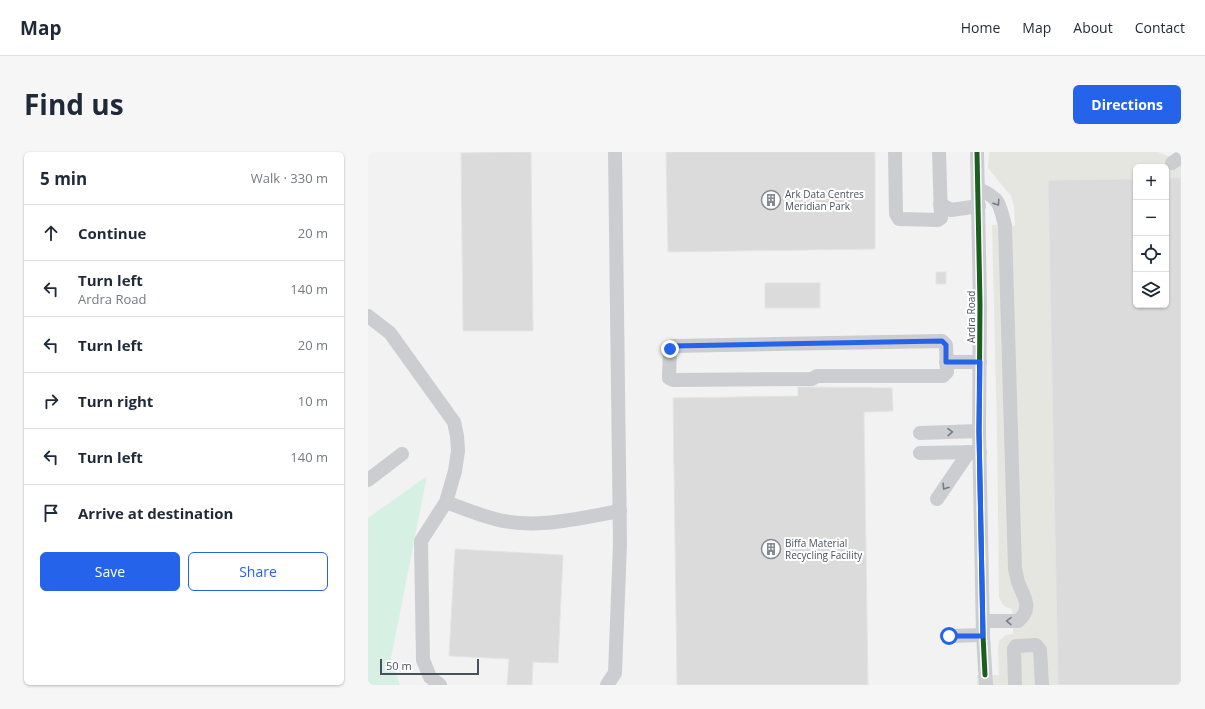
<!DOCTYPE html>
<html lang="en">
<head>
<meta charset="utf-8">
<style>
	:root { --surface:#fff; --page:#f6f6f7; --text:#1f2937; --muted:#747a83; --line:#e0e1e3; --accent:#2563eb }
	body { margin:0; font-family:"Open Sans",sans-serif; background:var(--page); color:var(--text) }
	.controls { position:absolute; right:12px; top:12px; display:grid; overflow:hidden; border-radius:6px; box-shadow:0 1px 3px #0004 }
	.controls button { width:36px; height:36px; display:grid; place-items:center; padding:0; border:0; border-bottom:1px solid var(--line); background:var(--surface); color:var(--text); font:20px sans-serif }
	.scale { position:absolute; left:12px; bottom:10px; width:99px; box-sizing:border-box; padding-left:4px; border:2px solid #48525f; border-top:0; font-size:11px; line-height:14px; white-space:nowrap; color:#48525f; -webkit-text-stroke:3px #fff; paint-order:stroke }
	.stop { position:absolute; width:12px; height:12px; margin:-9px; border:3px solid #2563eb; border-radius:50%; background:#fff }
	.stop.end { background:#2563eb; border-color:#fff; box-shadow:0 1px 4px #0008 }
	.list { margin:0; padding:0; list-style:none }
	h2 { display:flex; justify-content:space-between; align-items:center; height:52px; margin:0; padding:0 16px; font-size:17px }
	h2 small { font-size:13px; font-weight:400; color:var(--muted) }
	.list li { display:grid; grid-template-columns:26px 1fr auto; gap:12px; align-items:center; box-sizing:border-box; height:56px; padding:0 16px; border-top:1px solid var(--line) }
	.list b { display:block; font-size:15px; white-space:nowrap }
	.list p { margin:0; font-size:13px; white-space:nowrap; color:var(--muted) }
	.list em { font-size:13px; font-style:normal; color:var(--muted) }
	.actions { display:flex; gap:8px; padding:12px 16px }
	.actions a { flex:1; padding:9px 0; border:1px solid var(--accent); border-radius:6px; text-align:center; font-size:14px; color:var(--accent) }
	.actions .main { background:var(--accent); color:#fff }
	.icon { flex:none; width:22px; height:22px; fill:none; stroke:currentColor; stroke-width:2; stroke-linecap:round; stroke-linejoin:round }
	.map { position:relative; flex:none; width:813px; height:533px; overflow:hidden; border-radius:6px }
	header { display:flex; align-items:center; gap:24px; box-sizing:border-box; height:56px; padding:0 20px; background:var(--surface); border-bottom:1px solid var(--line) }
	header strong { font-size:19px }
	nav { display:flex; gap:22px; margin-inline-start:auto; font-size:14px }
	.intro { display:flex; align-items:center; justify-content:space-between; box-sizing:border-box; height:96px; padding:0 24px }
	h1 { margin:0; font-size:28px }
	.button { padding:10px 18px; border-radius:6px; background:var(--accent); color:#fff; font-size:14px; font-weight:700 }
	main { display:flex; gap:24px; padding:0 24px }
	aside { flex:1; background:var(--surface); border-radius:6px; box-shadow:0 1px 3px #0004 }
	.map>svg:first-child { display:block }
	.commercial { fill:#e6e6e1; fill-rule:evenodd }
	.green { fill:#d6f1e4 }
	.building { fill:#dbdbdc; stroke:#e3e4e5 }
	.lines { fill:none; stroke-linecap:round; stroke-linejoin:round }
	.minor { stroke:#cccdd0; stroke-width:14 }
	.cycleway-casing { stroke:#fff; stroke-width:8 }
	.cycleway { stroke:#1b5e20; stroke-width:5 }
	.oneway { stroke:#767d87 }
	.route { stroke:#2563eb; stroke-width:5 }
	.labels { text-anchor:middle; dominant-baseline:central; stroke-width:4; stroke-linejoin:round; paint-order:stroke }
	.poi-label { font-size:10px; fill:#48525f; stroke:#fff; text-anchor:start }
	.street-label { font-size:10px; fill:#48525f; stroke:#fff }
</style>
</head>
<body>
<header>
<strong>Map</strong>
<nav><a>Home</a><a>Map</a><a>About</a><a>Contact</a></nav>
</header>
<div class="intro"><h1>Find us</h1><a class="button">Directions</a></div>
<main>
<aside>
<h2>5 min<small>Walk · 330 m</small></h2>
<ul class="list">
<li><svg class="icon" aria-label="ahead" viewBox="0 0 24 24"><path d="M12 20V5M6 11l6-6 6 6"/></svg><div><b>Continue</b></div><em>20 m</em></li>
<li><svg class="icon" aria-label="left" viewBox="0 0 24 24"><path d="M17 20v-9H6M10 6l-5 5 5 5"/></svg><div><b>Turn left</b><p>Ardra Road</p></div><em>140 m</em></li>
<li><svg class="icon" aria-label="left" viewBox="0 0 24 24"><path d="M17 20v-9H6M10 6l-5 5 5 5"/></svg><div><b>Turn left</b></div><em>20 m</em></li>
<li><svg class="icon" aria-label="right" viewBox="0 0 24 24"><path d="M7 20v-9h11M14 6l5 5-5 5"/></svg><div><b>Turn right</b></div><em>10 m</em></li>
<li><svg class="icon" aria-label="left" viewBox="0 0 24 24"><path d="M17 20v-9H6M10 6l-5 5 5 5"/></svg><div><b>Turn left</b></div><em>140 m</em></li>
<li><svg class="icon" aria-label="arrive" viewBox="0 0 24 24"><path d="M6 21V4h12l-3 4 3 4H6"/></svg><div><b>Arrive at destination</b></div></li>
</ul>
<div class="actions"><a class="main">Save</a><a>Share</a></div>
</aside>
<div class="map">
<svg width="813" height="533" viewBox="0 0 813 533">
	<rect width="100%" height="100%" fill="#f2f2f2"/>
	<path class="commercial" d="M621,0H790L813,9V533H609V523H631L630,501L631,489L638,483L645,482L644,457L636,454L631,446L629,282L624,73L647,74L646,54L643,44L620,16ZM768,15H798V153H768Z"/>
	<polygon class="green" points="59,324 23,506 32,533 0,533 0,366"/>
	<g class="building">
		<polygon points="163,0 165,179 95,179 93,1"/>
		<polygon points="298,0 507,0 507,97 300,100"/>
		<polygon points="798,26 813,26 813,533 690,533 680,28 768,27 768,153 798,153"/>
		<rect x="568" y="120" width="10" height="12"/>
		<rect x="397" y="131" width="55" height="25"/>
		<polygon points="430,235 524,236 525,259 496,260 500,533 309,533 305,246 430,244"/>
		<polygon points="87,397 195,403 190,511 165,510 164,533 139,533 141,507 81,504"/>
	</g>
	<g class="lines">
		<g class="minor">
			<polyline points="527,0 528,62 531,67 570,68 573,66 571,0"/>
			<polyline points="609,0 612,152 611,279 615,483 618,533"/>
			<polyline points="804,11 813,5"/>
			<path d="M610,37C631,45 632,52 637,74L647,417C648,421 649,426 650,430C655,444 666,456 650,469H615"/>
			<polyline points="572,52 583,58 611,54"/>
			<polyline points="0,164 22,181 86,270 89,284 90,299 87,319 78,350 53,389 55,508 62,525 72,533"/>
			<polygon points="574,189 578,193 579,220 575,224 449,224 444,227 305,228 301,226 302,197 305,194"/>
			<polyline points="578,210 612,210"/>
			<polyline points="552,281 611,279"/>
			<polyline points="552,301 612,300"/>
			<polyline points="0,328 34,302"/>
			<polyline points="569,347 601,300"/>
			<path d="M78,350C94,356 111,363 127,367C168,378 211,366 252,359"/>
			<polyline points="581,484 615,483"/>
			<polyline points="239,533 247,521 252,392 247,0"/>
			<polyline points="647,533 646,497 648,494 668,493 672,498 674,533"/>
		</g>
		<defs>
			<polyline id="cycleway" points="609,0 612,152 611,279 615,483 617,523"/>
		</defs>
		<use href="#cycleway" class="cycleway-casing"/>
		<use href="#cycleway" class="cycleway"/>
	</g>
	<defs><path id="oneway-chevron" d="M-2-3.5L2.5 0L-2 3.5" fill="none" stroke-width="1.6" stroke-linecap="round" stroke-linejoin="round"/></defs>
	<g class="oneway">
		<use href="#oneway-chevron" transform="translate(629 51) rotate(56)"/>
		<use href="#oneway-chevron" transform="translate(582 280) rotate(-1)"/>
		<use href="#oneway-chevron" transform="translate(577 335) rotate(123)"/>
		<use href="#oneway-chevron" transform="translate(641 469) rotate(-179)"/>
	</g>
	<g class="lines">
		<polyline class="route" points="302,197 305,194 574,189 578,193 578,210 612,210 611,279 615,484 581,484"/>
	</g>
	<defs>
		<symbol id="building-ring" viewBox="-11 -11 22 22"><circle r="9.5" fill="#fff" stroke="#848a92" stroke-width="1.5"/><path d="M-4-6H4V6H1V3H-1V6H-4ZM-2.5-4.3h1.7v1.8h-1.7ZM.8-4.3h1.7v1.8H.8ZM-2.5-1h1.7V.8h-1.7ZM.8-1h1.7V.8H.8Z" fill="#848a92"/></symbol>
	</defs>
	<g fill-rule="evenodd">
		<use href="#building-ring" x="392" y="37" width="22" height="22"/>
		<use href="#building-ring" x="392" y="386" width="22" height="22"/>
	</g>
	<g class="labels">
		<g class="poi-label">
			<text x="417" y="42">Ark Data Centres<tspan x="417" dy="12">Meridian Park</tspan></text>
			<text x="417" y="391">Biffa Material<tspan x="417" dy="12">Recycling Facility</tspan></text>
		</g>
		<g class="street-label">
			<text transform="translate(603 165) rotate(-90)">Ardra Road</text>
		</g>
	</g>
</svg>
<div class="controls">
<button>+</button>
<button>−</button>
<button><svg class="icon" aria-label="locate" viewBox="0 0 24 24"><circle cx="12" cy="12" r="6"/><path d="M12 2v4M12 18v4M2 12h4M18 12h4"/></svg></button>
<button><svg class="icon" aria-label="layers" viewBox="0 0 24 24"><path d="M12 4l9 5-9 5-9-5zM3 14l9 5 9-5"/></svg></button>
</div>
<div class="scale">50 m</div>
<div class="stop" style="left:581px;top:484px"></div>
<div class="stop end" style="left:302px;top:197px"></div>
</div>
</main>
</body>
</html>
